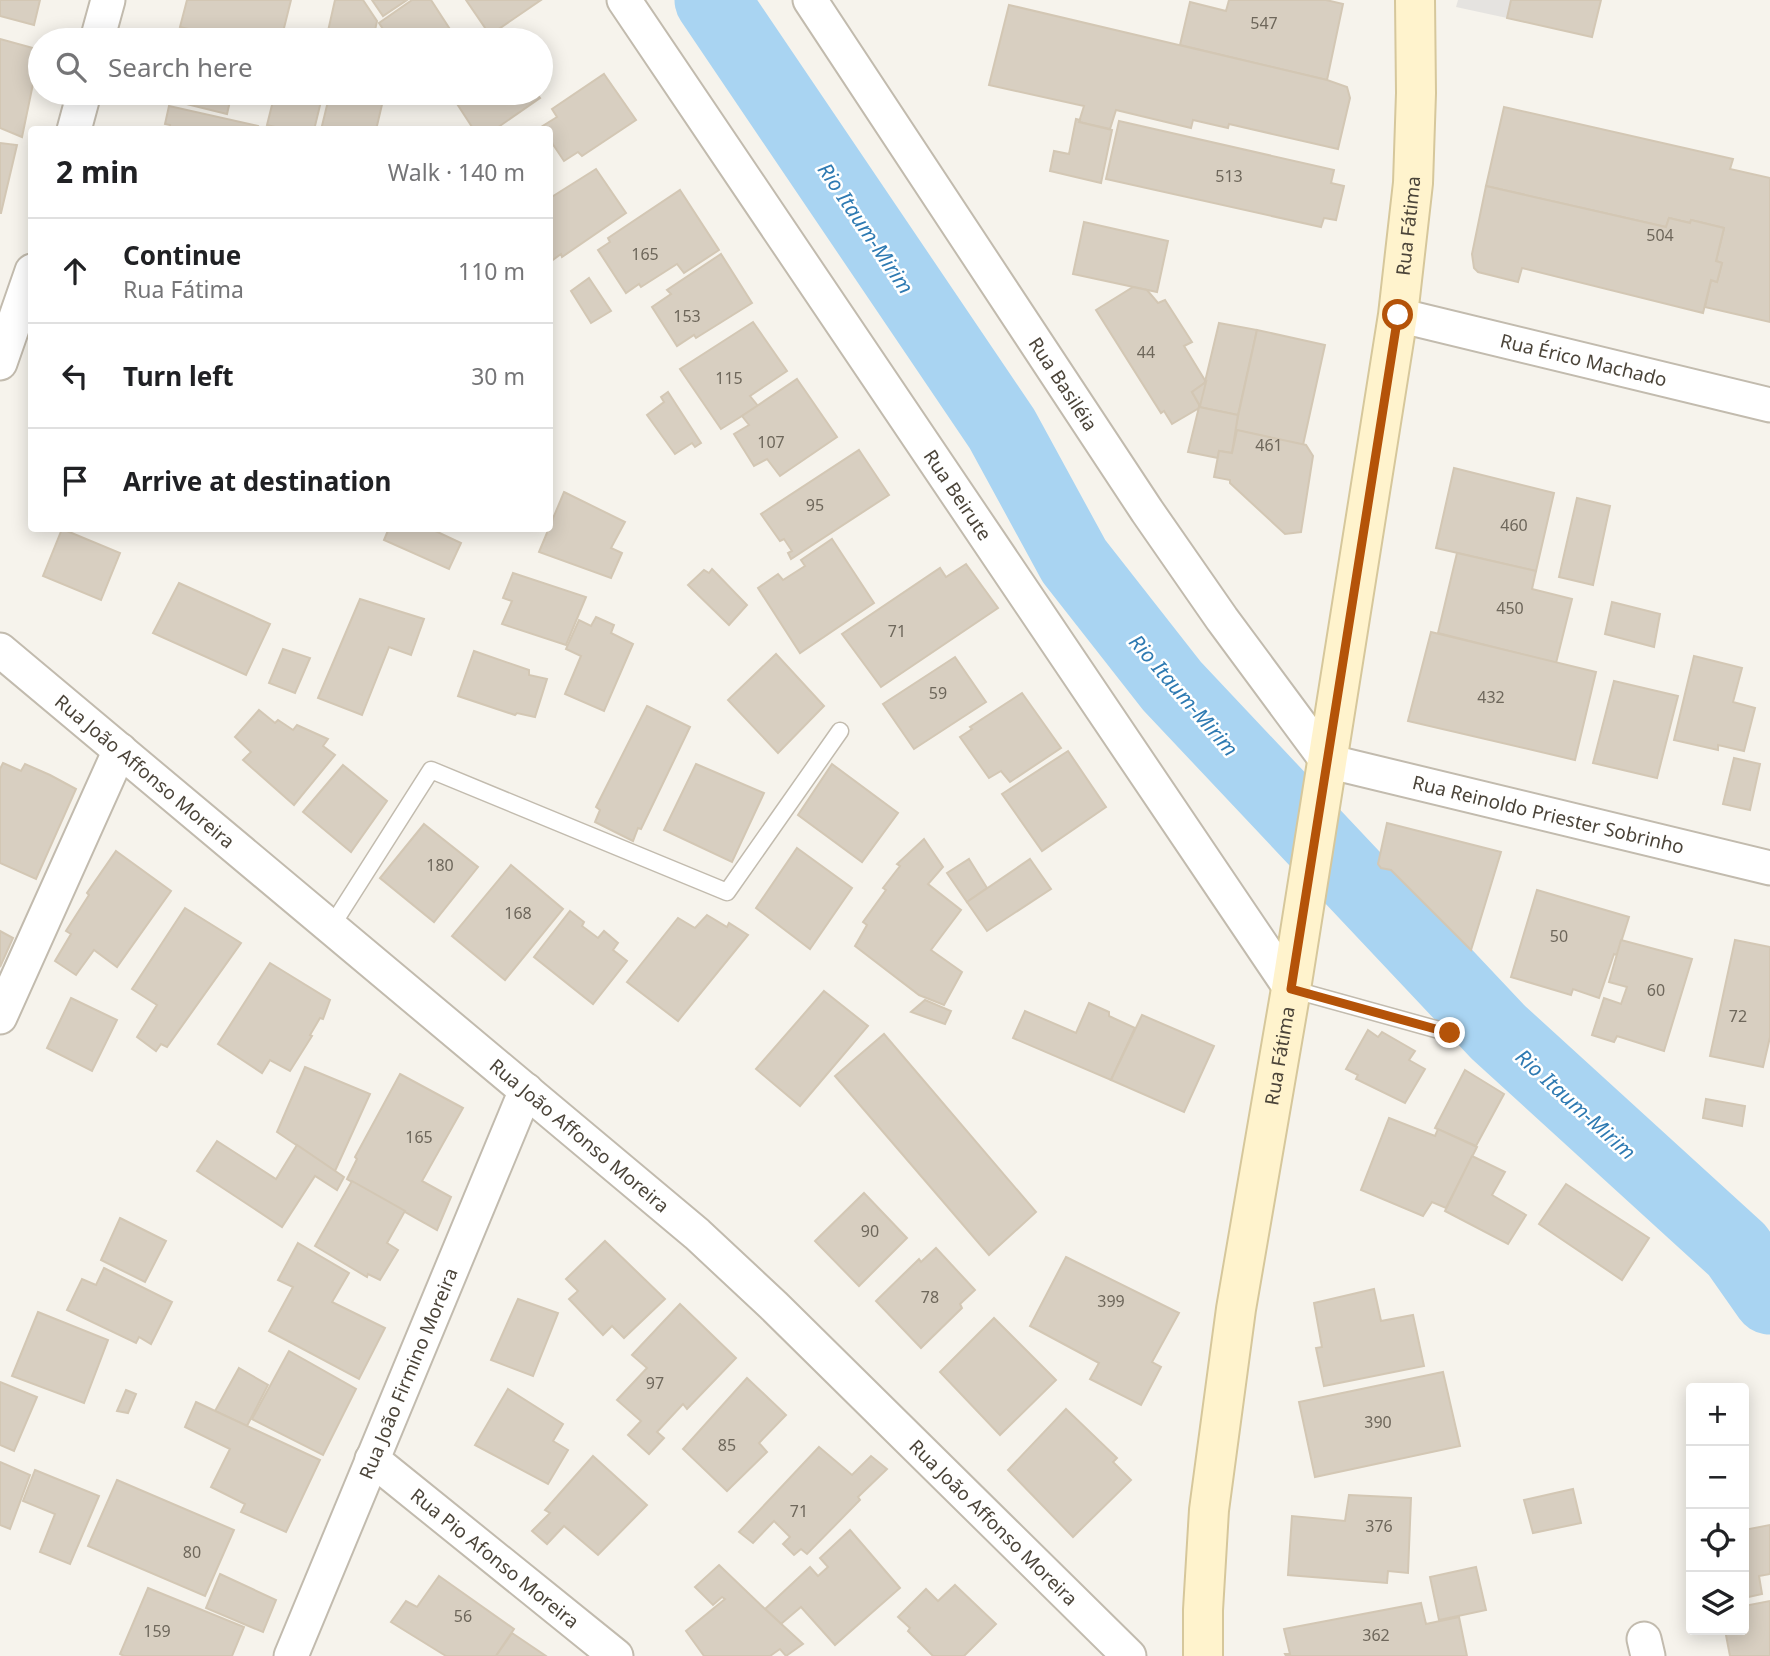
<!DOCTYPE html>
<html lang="en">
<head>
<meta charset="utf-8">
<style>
	:root { --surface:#fff; --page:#f2f2f2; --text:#202124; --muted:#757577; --line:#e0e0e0 }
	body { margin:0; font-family:"Noto Sans",sans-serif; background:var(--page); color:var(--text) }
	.controls { position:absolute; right:21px; bottom:21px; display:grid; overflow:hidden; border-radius:7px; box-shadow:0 4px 18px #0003 }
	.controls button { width:63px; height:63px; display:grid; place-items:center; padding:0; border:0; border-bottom:2px solid var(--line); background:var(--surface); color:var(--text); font:35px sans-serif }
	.stop { position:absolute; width:21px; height:21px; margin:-16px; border:5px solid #b45309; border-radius:50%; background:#fff }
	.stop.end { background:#b45309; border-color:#fff; box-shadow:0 2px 7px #0008 }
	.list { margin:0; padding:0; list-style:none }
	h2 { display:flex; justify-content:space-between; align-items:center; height:91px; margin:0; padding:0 28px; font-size:30px }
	h2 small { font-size:23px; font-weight:400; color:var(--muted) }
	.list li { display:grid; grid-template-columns:46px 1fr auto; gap:21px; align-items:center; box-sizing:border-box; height:105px; padding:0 28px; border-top:2px solid var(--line) }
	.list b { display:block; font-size:26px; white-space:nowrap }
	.list p { margin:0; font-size:23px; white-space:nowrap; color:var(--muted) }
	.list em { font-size:23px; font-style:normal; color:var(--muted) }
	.icon { flex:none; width:38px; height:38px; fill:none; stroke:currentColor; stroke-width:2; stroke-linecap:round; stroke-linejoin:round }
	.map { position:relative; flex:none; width:1770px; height:1656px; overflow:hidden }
	.search { position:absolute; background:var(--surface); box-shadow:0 4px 18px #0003; left:28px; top:28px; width:525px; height:77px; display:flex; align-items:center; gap:18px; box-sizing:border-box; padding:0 24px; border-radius:38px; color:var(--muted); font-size:26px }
	.panel { position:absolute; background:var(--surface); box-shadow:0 4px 18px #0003; left:28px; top:126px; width:525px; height:406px; border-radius:7px }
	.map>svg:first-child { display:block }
	.parking { fill:#e5e3e0 }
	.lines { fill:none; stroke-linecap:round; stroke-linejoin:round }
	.river { stroke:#a9d4f2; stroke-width:75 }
	.building { fill:#d8cfc1; stroke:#d3c7b4; stroke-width:2 }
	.lane-casing { stroke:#c2bbae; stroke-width:19 }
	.street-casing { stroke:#c2bbae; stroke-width:37 }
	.secondary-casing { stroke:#d6c79b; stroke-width:42 }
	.lane { stroke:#fff; stroke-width:16 }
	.street { stroke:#fff; stroke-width:33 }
	.secondary { stroke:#fff3cd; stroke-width:38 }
	.route { stroke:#b45309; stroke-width:9 }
	.labels { text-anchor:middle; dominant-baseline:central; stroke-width:5; stroke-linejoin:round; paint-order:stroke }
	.number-label { font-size:16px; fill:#6e675b }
	.street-label { font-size:19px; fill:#4b4439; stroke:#fff }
	.water-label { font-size:21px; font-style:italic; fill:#2e7ab2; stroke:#fff }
</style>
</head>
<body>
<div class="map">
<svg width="1770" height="1656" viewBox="0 0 1770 1656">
	<rect width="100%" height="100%" fill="#f6f3ec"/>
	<polygon class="parking" points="1458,0 1511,0 1507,18 1456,7"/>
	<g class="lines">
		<polyline class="river" points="712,0 1002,429 1074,561 1172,686 1498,1032 1737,1250 1770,1297"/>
	</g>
	<g class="building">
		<polygon points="0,0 40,0 34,25 0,16"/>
		<polygon points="187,0 291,0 281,40 235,40 180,27"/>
		<polygon points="335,0 363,0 377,21 373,40 326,40"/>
		<polygon points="372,0 407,0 383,16"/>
		<polygon points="412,0 431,0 457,40 390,40 379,23"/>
		<polygon points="466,0 541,0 490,35"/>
		<polygon points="1229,0 1326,0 1343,4 1327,80 1180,45 1190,2 1226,11"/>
		<polygon points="1511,0 1601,0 1592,37 1507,18"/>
		<polygon points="1009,5 1327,80 1347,87 1350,98 1338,149 1229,124 1228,128 1193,120 1191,128 1116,110 1110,129 1079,122 1084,106 989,85"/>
		<polygon points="0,39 40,50 22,137 0,128"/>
		<polygon points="604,74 636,120 582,156 578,152 564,161 550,140 550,130 543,130 541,127 557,117 552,109"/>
		<polygon points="167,93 232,93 227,114 166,99"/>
		<polygon points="275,93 323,93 314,130 287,130 267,125"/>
		<polygon points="330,93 370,93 384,96 376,130 321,130"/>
		<polygon points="450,93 536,93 540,98 494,130 474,130"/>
		<polygon points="169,106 258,126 257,130 169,130 170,125 165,124"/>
		<polygon points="1504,107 1733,159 1730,169 1770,178 1770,322 1705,307 1711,280 1717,282 1722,263 1716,261 1724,228 1691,220 1690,223 1669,218 1666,227 1486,186"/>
		<polygon points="1076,119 1080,120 1079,122 1112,130 1101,183 1050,171 1054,151 1069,154"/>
		<polygon points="1119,121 1334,170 1331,183 1344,186 1336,220 1324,218 1321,227 1106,179"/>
		<polygon points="0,143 17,145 1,213 0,213"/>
		<polygon points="596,169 626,213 562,257 561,254 550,262 550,197 550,198"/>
		<polygon points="1486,186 1666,227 1669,218 1690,223 1691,220 1724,228 1716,261 1722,263 1717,282 1711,280 1703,313 1522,268 1518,282 1478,272 1474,268 1472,254"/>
		<polygon points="680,190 719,250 684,273 677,264 641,287 639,284 626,293 598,250 610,242 608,238"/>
		<polygon points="1084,222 1168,241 1157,292 1073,274"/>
		<polygon points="721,254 752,303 696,338 694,335 677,346 652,307 671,294 667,290"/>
		<polygon points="589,278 611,311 591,323 571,291"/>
		<polygon points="1133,287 1147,290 1158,303 1165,300 1192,342 1184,346 1206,382 1192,392 1200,406 1199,408 1172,424 1164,411 1161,413 1096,310"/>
		<polygon points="753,322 787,371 750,396 758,406 721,429 680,369"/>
		<polygon points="1219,323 1257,330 1238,415 1199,407"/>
		<polygon points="1257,330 1325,345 1303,445 1235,430"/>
		<polygon points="797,379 837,437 780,476 767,459 754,466 734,434 749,425 742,416"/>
		<polygon points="1206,382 1200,406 1192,392"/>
		<polygon points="668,392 701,443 695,447 692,443 675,454 647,415 664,402 661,397"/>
		<polygon points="1199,407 1238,415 1232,453 1219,451 1218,458 1188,452"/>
		<polygon points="1237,430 1306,445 1313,456 1301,532 1285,534 1230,483 1230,480 1214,477 1219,451 1232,453"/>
		<polygon points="859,450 889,495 791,559 788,553 792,551 784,539 780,541 761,514"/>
		<polygon points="1454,468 1554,493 1536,571 1436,548"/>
		<polygon points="564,492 625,522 611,548 622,553 611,578 539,552"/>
		<polygon points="1577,498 1610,506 1593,585 1559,577"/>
		<polygon points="389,528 429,528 461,543 449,569 384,540"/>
		<polygon points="62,529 120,553 101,600 43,576"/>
		<polygon points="832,539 874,603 800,653 758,588 778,574 783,580 805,566 801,560"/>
		<polygon points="1457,553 1536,571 1532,589 1572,599 1556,663 1438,633"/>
		<polygon points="966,564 998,608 881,687 842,634 940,568 946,577"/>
		<polygon points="712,569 747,605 729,625 688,585 704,570 709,573"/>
		<polygon points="513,573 586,597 566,645 502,624 512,601 503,598"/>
		<polygon points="179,583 270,624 246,675 153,633"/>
		<polygon points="360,599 424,619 411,655 389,647 362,715 318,698"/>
		<polygon points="1612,602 1660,614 1654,647 1605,634"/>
		<polygon points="596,617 614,625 611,633 633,644 604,711 565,694 581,656 566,649 579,620 591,626"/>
		<polygon points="1431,632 1596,672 1575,760 1408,721"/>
		<polygon points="283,649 310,658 295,693 269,683"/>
		<polygon points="474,651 529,670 529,675 547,679 535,717 517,713 515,715 458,696"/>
		<polygon points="776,654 824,706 778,753 728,700"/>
		<polygon points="1694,656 1742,668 1733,702 1755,708 1744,751 1718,745 1718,750 1674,740"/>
		<polygon points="955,657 986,702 914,749 883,704"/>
		<polygon points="1614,681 1678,696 1657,778 1593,763"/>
		<polygon points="1022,693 1061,748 1010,782 1001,771 989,778 960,737 972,729 970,727"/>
		<polygon points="647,706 690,727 641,829 638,828 633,841 595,822 600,810 596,807"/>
		<polygon points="259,710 275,723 278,720 293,730 297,725 328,739 323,746 335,755 294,805 243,760 251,752 235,737"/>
		<polygon points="1068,751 1106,807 1042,851 1002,794"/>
		<polygon points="1734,758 1760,764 1750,810 1723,804"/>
		<polygon points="3,763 21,771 25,764 50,775 76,789 36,879 0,863 0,769"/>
		<polygon points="696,764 764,793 732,862 664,830"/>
		<polygon points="832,764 898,813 862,862 798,815"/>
		<polygon points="343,765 387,801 351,852 303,812"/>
		<polygon points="1387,823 1501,852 1471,950 1391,870 1381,868 1378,864"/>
		<polygon points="424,824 478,867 434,922 380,878"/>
		<polygon points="924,839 943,867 928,884 961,910 931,950 962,972 944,1005 919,995 855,946 867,925 863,922 886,890 883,888 900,866 897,864"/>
		<polygon points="797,848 852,888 810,949 756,908"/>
		<polygon points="116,851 171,891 117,967 94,950 76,975 55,961 71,934 66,931 89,895 87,893"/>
		<polygon points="969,859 987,888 967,902 947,873"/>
		<polygon points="1030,859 1051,889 987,931 967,902"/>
		<polygon points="511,865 563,909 505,980 452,936"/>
		<polygon points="1537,890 1629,917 1617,955 1614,954 1599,998 1573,989 1571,995 1511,977"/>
		<polygon points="185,908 241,943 167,1047 161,1044 156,1051 137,1037 157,1005 132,989"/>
		<polygon points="570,911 584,922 582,926 598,938 604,931 618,943 613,950 627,961 593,1004 534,957"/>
		<polygon points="707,915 727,927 729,923 748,935 678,1021 627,982 678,918 695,928"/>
		<polygon points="0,931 13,938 0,967"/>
		<polygon points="1621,940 1692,959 1664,1051 1617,1036 1614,1042 1592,1035 1604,998 1621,1004 1627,987 1609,982"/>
		<polygon points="1735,940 1770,947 1770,1037 1763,1067 1710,1056"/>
		<polygon points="270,963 330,1000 323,1019 320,1018 310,1035 312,1036 290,1071 270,1060 262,1073 218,1044"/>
		<polygon points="824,991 868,1026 800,1106 756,1069"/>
		<polygon points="71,998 117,1020 92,1071 47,1048"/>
		<polygon points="925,1000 951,1011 945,1024 911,1012"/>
		<polygon points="1089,1003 1109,1012 1109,1016 1135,1028 1111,1080 1013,1038 1025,1011 1076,1033"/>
		<polygon points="1142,1015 1214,1046 1184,1112 1111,1080"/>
		<polygon points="1368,1030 1378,1037 1382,1032 1415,1051 1409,1060 1425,1069 1405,1103 1356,1079 1358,1075 1346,1069"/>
		<polygon points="884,1034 1036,1212 989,1255 835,1076"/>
		<polygon points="305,1067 370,1094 335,1171 277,1132"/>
		<polygon points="1465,1070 1504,1094 1476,1146 1435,1128"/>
		<polygon points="400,1074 463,1108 422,1181 451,1197 437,1230 347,1179 357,1159 355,1157"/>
		<polygon points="1706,1099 1745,1106 1742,1126 1703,1118"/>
		<polygon points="1389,1118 1435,1136 1438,1129 1477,1147 1446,1208 1432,1202 1423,1216 1361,1190"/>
		<polygon points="217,1141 276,1179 297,1145 344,1177 337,1190 315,1176 282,1227 197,1171"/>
		<polygon points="1472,1156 1505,1172 1492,1195 1526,1215 1508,1244 1445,1211"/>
		<polygon points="352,1181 405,1211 387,1243 398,1250 380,1280 368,1274 367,1277 315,1246"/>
		<polygon points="1566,1184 1649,1238 1622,1280 1539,1224"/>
		<polygon points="864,1193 907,1238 859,1286 815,1241"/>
		<polygon points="120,1218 166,1241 145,1282 101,1260"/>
		<polygon points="605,1241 665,1299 624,1338 612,1326 603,1335 569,1299 578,1291 566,1279"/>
		<polygon points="298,1243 349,1273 332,1302 385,1328 359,1379 269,1331 293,1287 278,1280"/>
		<polygon points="936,1248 975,1290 960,1304 962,1308 921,1348 876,1301 919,1259 921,1262"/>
		<polygon points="1066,1257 1179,1313 1152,1362 1161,1367 1141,1405 1090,1379 1099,1363 1030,1326"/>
		<polygon points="104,1268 172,1302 151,1344 139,1337 136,1343 67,1310 82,1279 96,1285"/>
		<polygon points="1374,1289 1381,1321 1413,1315 1424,1366 1324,1386 1316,1348 1322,1347 1314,1303"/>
		<polygon points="518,1299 558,1313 533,1376 491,1360"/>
		<polygon points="680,1304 736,1358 687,1409 683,1404 657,1432 664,1438 649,1454 628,1435 641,1421 617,1400 647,1368 632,1355"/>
		<polygon points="38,1312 108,1340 84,1403 12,1376"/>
		<polygon points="994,1318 1056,1380 1000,1435 940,1372"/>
		<polygon points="289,1351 356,1389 323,1455 252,1419"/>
		<polygon points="239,1368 268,1385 247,1426 215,1411"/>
		<polygon points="1443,1372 1460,1446 1315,1477 1299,1402"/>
		<polygon points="747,1378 786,1415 759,1443 767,1452 727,1491 683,1449"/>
		<polygon points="0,1382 37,1397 14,1451 0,1445"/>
		<polygon points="508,1389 563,1424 553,1441 568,1450 548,1484 475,1445"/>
		<polygon points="126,1390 136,1394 128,1413 117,1411"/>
		<polygon points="196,1402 320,1460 286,1532 241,1512 245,1504 211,1487 230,1449 185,1427"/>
		<polygon points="1066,1409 1117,1458 1113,1462 1131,1480 1073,1537 1008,1470"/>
		<polygon points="819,1447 852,1475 871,1456 887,1469 858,1497 860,1500 807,1554 801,1549 794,1555 783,1544 790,1537 774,1521 753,1543 739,1532"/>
		<polygon points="593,1456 647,1505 598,1555 564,1526 547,1544 532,1531 550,1513 545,1510"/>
		<polygon points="0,1462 30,1475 10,1529 0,1525"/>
		<polygon points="35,1470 99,1496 70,1564 40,1552 55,1514 23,1501"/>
		<polygon points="117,1480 234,1530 205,1596 88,1546"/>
		<polygon points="1573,1489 1581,1523 1533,1533 1524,1500"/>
		<polygon points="1349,1495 1411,1498 1408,1573 1388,1571 1387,1583 1288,1575 1292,1516 1345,1521"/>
		<polygon points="1770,1525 1770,1574 1759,1576 1762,1594 1744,1598 1744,1530"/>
		<polygon points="850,1530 900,1588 835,1645 801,1607 781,1624 765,1609 810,1567 818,1576 828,1567 820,1558"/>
		<polygon points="719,1565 765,1609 803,1644 786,1656 780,1649 770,1656 704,1656 686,1631 725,1599 722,1597 713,1605 695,1587"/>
		<polygon points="1476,1567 1486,1610 1439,1620 1430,1577"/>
		<polygon points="220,1574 276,1600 263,1632 206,1608"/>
		<polygon points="439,1576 514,1629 496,1656 446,1656 391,1622 406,1601 417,1607"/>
		<polygon points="955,1585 996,1624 964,1656 933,1656 908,1631 910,1628 898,1617 926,1589 938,1601"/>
		<polygon points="148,1588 244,1627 232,1656 124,1656 120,1654"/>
		<polygon points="1770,1601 1770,1656 1730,1656 1725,1630 1744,1630 1744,1606"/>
		<polygon points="1421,1603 1426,1624 1459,1617 1467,1656 1286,1656 1285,1654 1290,1654 1284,1629"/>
		<polygon points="512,1633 546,1656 496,1656"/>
	</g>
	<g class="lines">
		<defs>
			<g id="lane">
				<polyline points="331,927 431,770 727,892 840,731"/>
				<polyline points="1291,989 1450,1033"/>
			</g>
			<g id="street">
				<path id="s1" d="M624,0L1291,989"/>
				<path id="s2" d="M810,0L1147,511L1222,619L1327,761L1770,868"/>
				<polyline points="97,40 108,0"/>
				<polyline points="74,130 84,93"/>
				<path id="s3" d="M1398,315L1770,405"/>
				<polyline points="0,363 32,271"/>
				<path id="s4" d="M0,650L697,1234L773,1305L1129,1656"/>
				<polyline points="0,1017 120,750"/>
				<path id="s5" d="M372,1459L616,1656"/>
				<polyline points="1644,1639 1648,1656"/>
				<path id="s6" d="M291,1656L526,1090"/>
			</g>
			<g id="secondary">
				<path id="s7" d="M1203,1656V1610L1209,1510L1236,1309L1291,989L1398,315L1413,183L1416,93L1415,0"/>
			</g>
		</defs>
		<use href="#lane" class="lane-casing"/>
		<use href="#street" class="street-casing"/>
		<use href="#secondary" class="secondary-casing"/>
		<use href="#lane" class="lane"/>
		<use href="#street" class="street"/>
		<use href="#secondary" class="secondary"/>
	</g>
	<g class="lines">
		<polyline class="route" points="1398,315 1291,989 1450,1033"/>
	</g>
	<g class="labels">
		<g class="number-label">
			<text x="1264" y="23">547</text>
			<text x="1229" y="176">513</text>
			<text x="1660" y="235">504</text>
			<text x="645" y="254">165</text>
			<text x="687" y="316">153</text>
			<text x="1146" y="352">44</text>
			<text x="729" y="378">115</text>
			<text x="771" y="442">107</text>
			<text x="1269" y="445">461</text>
			<text x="815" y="505">95</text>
			<text x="1514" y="525">460</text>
			<text x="1510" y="608">450</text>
			<text x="897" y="631">71</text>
			<text x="938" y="693">59</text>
			<text x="1491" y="697">432</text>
			<text x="440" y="865">180</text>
			<text x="518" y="913">168</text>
			<text x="1559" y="936">50</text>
			<text x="1656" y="990">60</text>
			<text x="1738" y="1016">72</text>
			<text x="419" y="1137">165</text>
			<text x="870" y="1231">90</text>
			<text x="930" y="1297">78</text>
			<text x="1111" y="1301">399</text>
			<text x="655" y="1383">97</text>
			<text x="1378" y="1422">390</text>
			<text x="727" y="1445">85</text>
			<text x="799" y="1511">71</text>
			<text x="1379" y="1526">376</text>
			<text x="192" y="1552">80</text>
			<text x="463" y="1616">56</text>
			<text x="157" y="1631">159</text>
			<text x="1376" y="1635">362</text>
		</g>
		<g class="street-label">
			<text stroke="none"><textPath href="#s7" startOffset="1446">Rua Fátima</textPath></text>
			<text stroke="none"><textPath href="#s3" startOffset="191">Rua Érico Machado</textPath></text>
			<text stroke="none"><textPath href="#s2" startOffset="460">Rua Basiléia</textPath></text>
			<text stroke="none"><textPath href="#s1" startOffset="597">Rua Beirute</textPath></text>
			<text stroke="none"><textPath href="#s4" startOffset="189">Rua João Affonso Moreira</textPath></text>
			<text stroke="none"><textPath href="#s2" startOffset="1148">Rua Reinoldo Priester Sobrinho</textPath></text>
			<text stroke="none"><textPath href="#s7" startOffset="606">Rua Fátima</textPath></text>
			<text stroke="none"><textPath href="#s4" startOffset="756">Rua João Affonso Moreira</textPath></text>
			<text stroke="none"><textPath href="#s6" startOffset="306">Rua João Firmino Moreira</textPath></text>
			<text stroke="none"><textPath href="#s4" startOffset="1323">Rua João Affonso Moreira</textPath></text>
			<text stroke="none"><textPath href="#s5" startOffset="158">Rua Pio Afonso Moreira</textPath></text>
		</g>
		<g class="water-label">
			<text transform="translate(866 228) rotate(56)">Rio Itaum-Mirim</text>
			<text transform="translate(1184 695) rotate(49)">Rio Itaum-Mirim</text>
			<text transform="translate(1576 1104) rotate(42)">Rio Itaum-Mirim</text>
		</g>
	</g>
</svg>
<div class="controls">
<button>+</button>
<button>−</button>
<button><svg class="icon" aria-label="locate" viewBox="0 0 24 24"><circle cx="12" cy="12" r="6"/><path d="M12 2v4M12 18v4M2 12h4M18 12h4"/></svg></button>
<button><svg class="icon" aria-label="layers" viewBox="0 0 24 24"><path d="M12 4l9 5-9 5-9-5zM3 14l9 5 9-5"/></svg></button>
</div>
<div class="stop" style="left:1398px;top:315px"></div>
<div class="stop end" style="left:1450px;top:1033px"></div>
<div class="search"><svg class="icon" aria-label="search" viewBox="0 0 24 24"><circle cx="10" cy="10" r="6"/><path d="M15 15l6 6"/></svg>Search here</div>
<section class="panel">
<h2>2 min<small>Walk · 140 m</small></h2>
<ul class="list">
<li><svg class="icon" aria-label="ahead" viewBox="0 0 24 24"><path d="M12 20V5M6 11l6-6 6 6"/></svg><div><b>Continue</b><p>Rua Fátima</p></div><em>110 m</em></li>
<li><svg class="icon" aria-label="left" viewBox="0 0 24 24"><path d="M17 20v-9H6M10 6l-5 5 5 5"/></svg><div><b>Turn left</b></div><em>30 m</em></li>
<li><svg class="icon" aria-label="arrive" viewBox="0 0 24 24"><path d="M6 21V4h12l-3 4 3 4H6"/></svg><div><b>Arrive at destination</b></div></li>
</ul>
</section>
</div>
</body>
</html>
